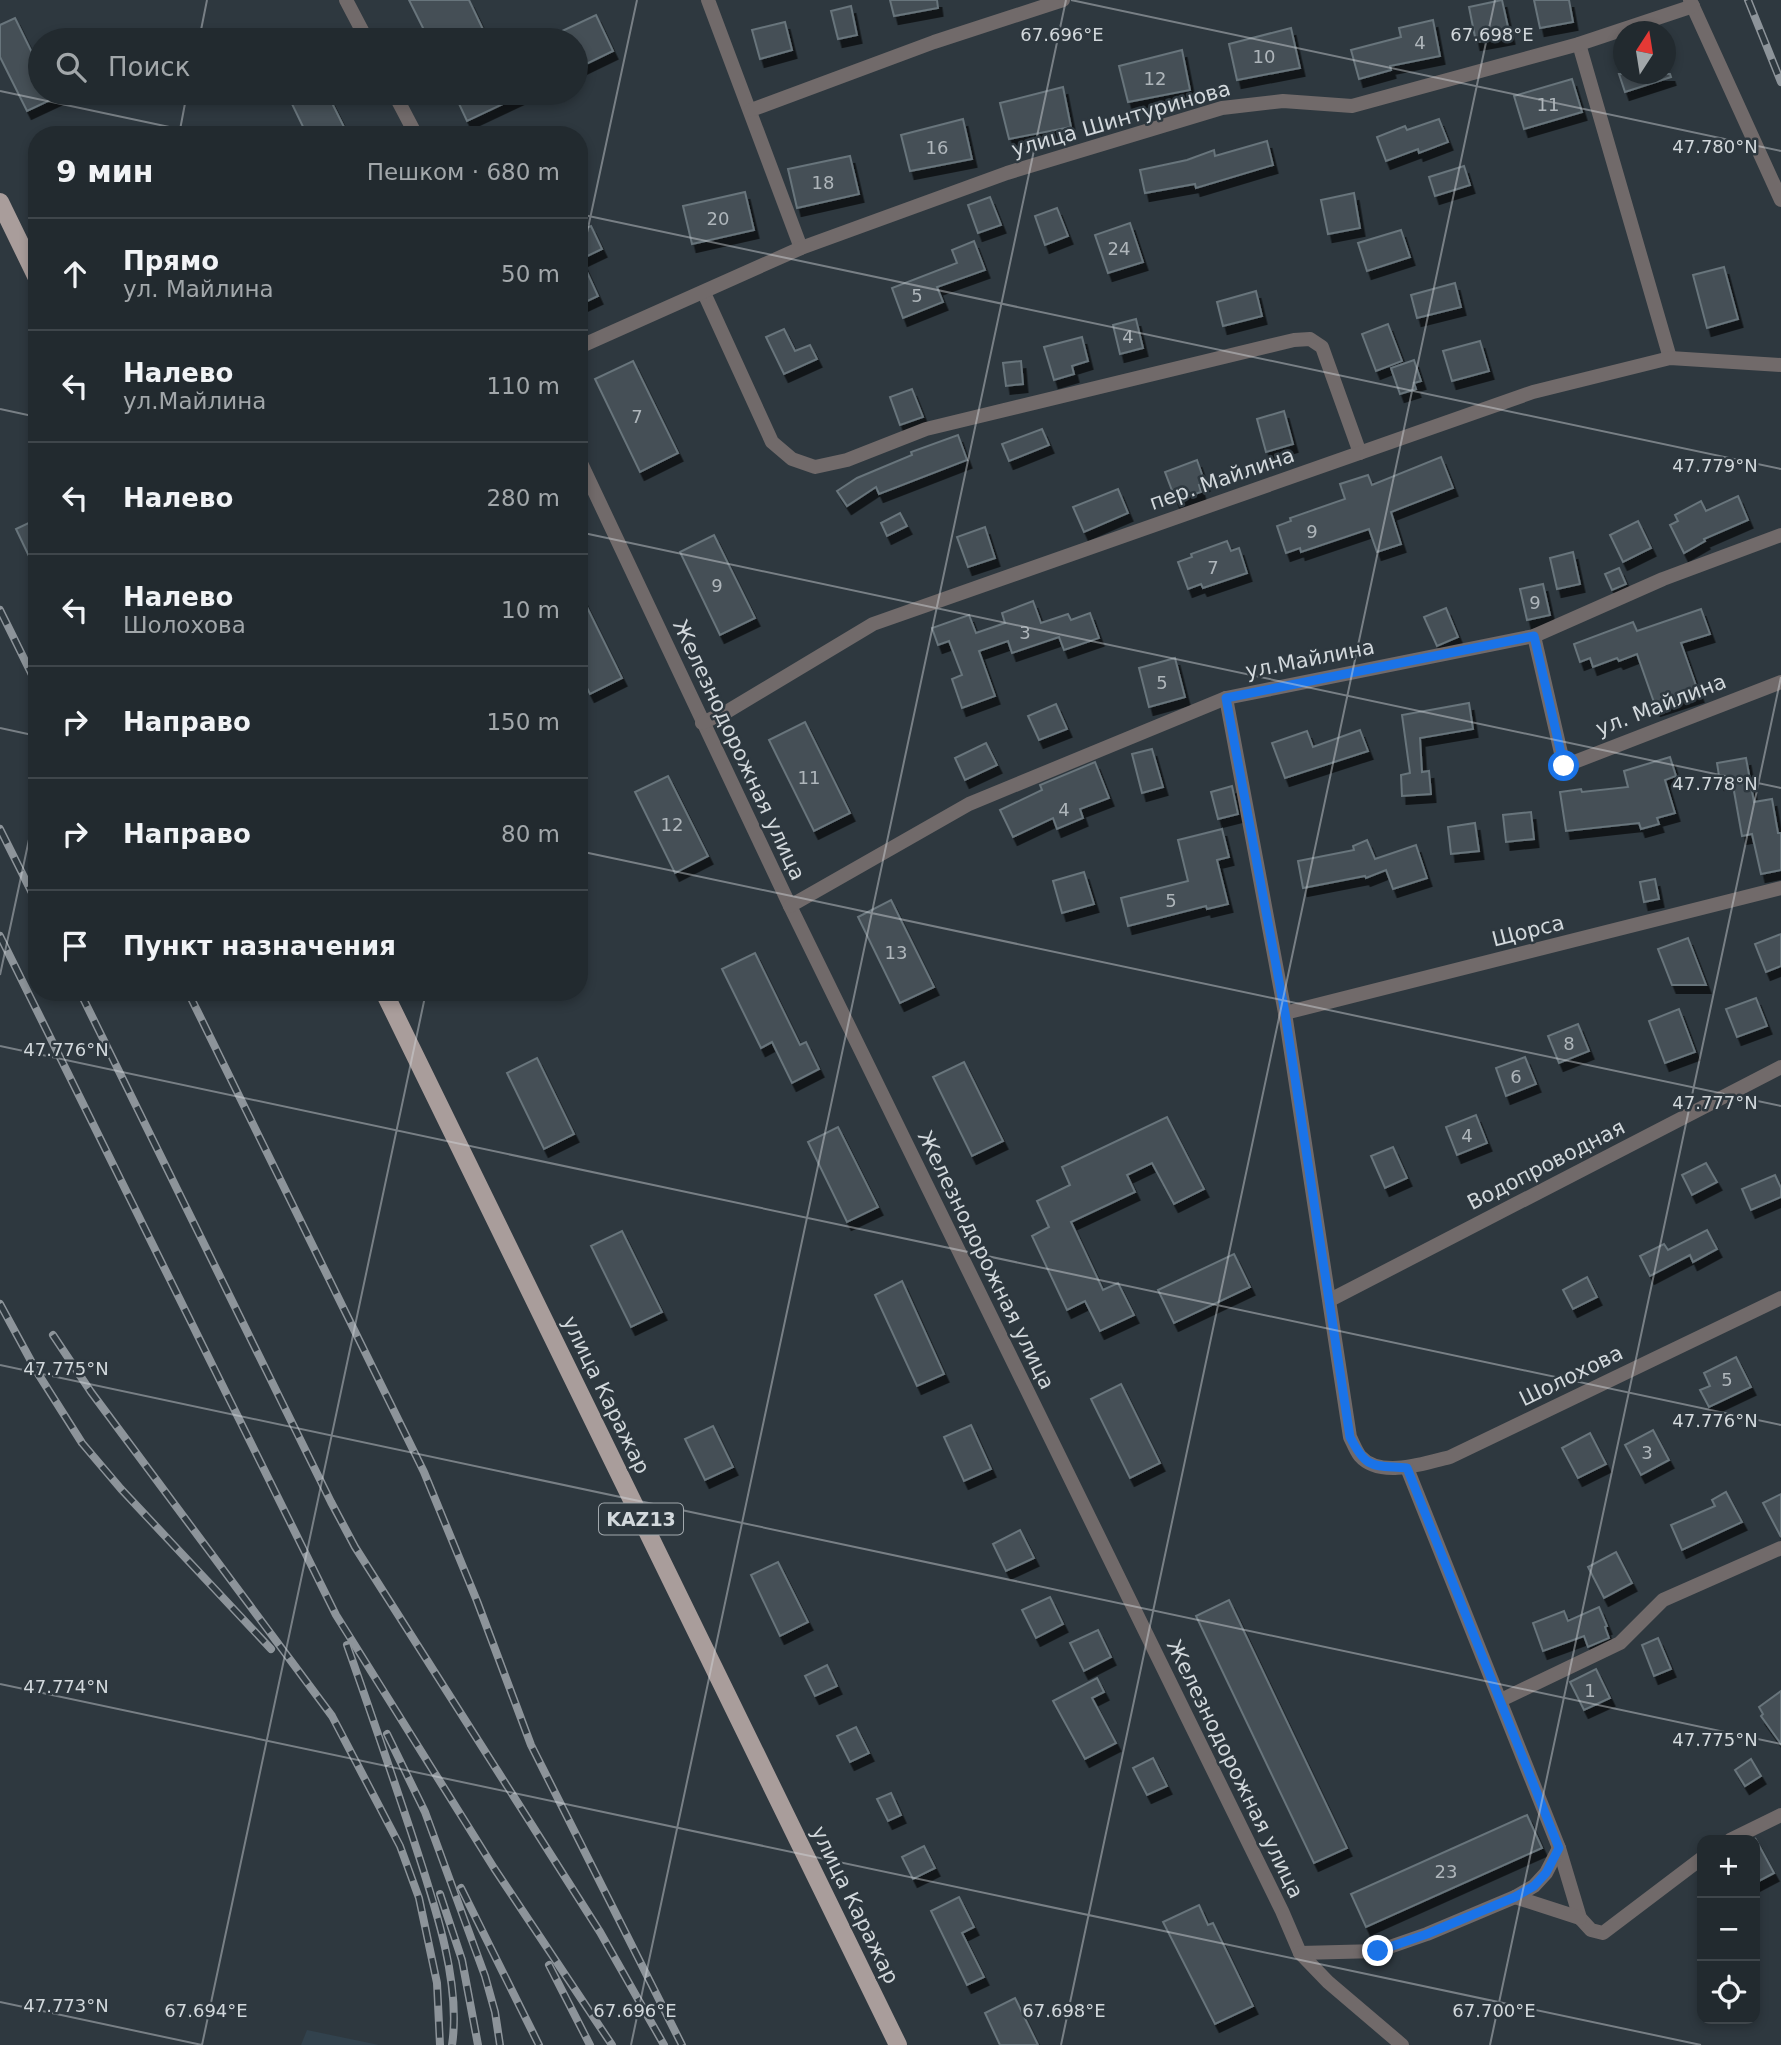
<!DOCTYPE html>
<html lang="ru">
<head>
<meta charset="utf-8">
<style>
	:root { --surface:#222a2f; --page:#2e363b; --text:#f1f3f6; --muted:#a2a7aa; --line:#3f464b }
	body { margin:0; font-family:"DejaVu Sans",sans-serif; background:var(--page); color:var(--text) }
	.controls { position:absolute; right:21px; bottom:21px; display:grid; overflow:hidden; border-radius:14px; box-shadow:0 4px 10px #0003 }
	.controls button { width:63px; height:63px; display:grid; place-items:center; padding:0; border:0; border-bottom:2px solid var(--line); background:var(--surface); color:var(--text); font:35px sans-serif }
	.compass { position:absolute; left:1613px; top:21px; width:63px; height:63px; border-radius:50%; background:var(--surface); box-shadow:0 4px 10px #0003; rotate:12deg }
	.stop { position:absolute; width:21px; height:21px; margin:-16px; border:5px solid #1a73e8; border-radius:50%; background:#fff }
	.stop.end { background:#1a73e8; border-color:#fff; box-shadow:0 2px 7px #0008 }
	.list { margin:0; padding:0; list-style:none }
	h2 { display:flex; justify-content:space-between; align-items:center; height:91px; margin:0; padding:0 28px; font-size:30px }
	h2 small { font-size:23px; font-weight:400; color:var(--muted) }
	.list li { display:grid; grid-template-columns:46px 1fr auto; gap:21px; align-items:center; box-sizing:border-box; height:112px; padding:0 28px; border-top:2px solid var(--line) }
	.list b { display:block; font-size:26px; white-space:nowrap }
	.list p { margin:0; font-size:23px; white-space:nowrap; color:var(--muted) }
	.list em { font-size:23px; font-style:normal; color:var(--muted) }
	.icon { flex:none; width:38px; height:38px; fill:none; stroke:currentColor; stroke-width:2; stroke-linecap:round; stroke-linejoin:round }
	.map { position:relative; flex:none; width:1781px; height:2045px; overflow:hidden }
	.search { position:absolute; background:var(--surface); box-shadow:0 4px 10px #0003; left:28px; top:28px; width:560px; height:77px; display:flex; align-items:center; gap:18px; box-sizing:border-box; padding:0 24px; border-radius:38px; color:var(--muted); font-size:26px }
	.panel { position:absolute; background:var(--surface); box-shadow:0 4px 10px #0003; left:28px; top:126px; width:560px; height:875px; border-radius:28px }
	.map>svg:first-child { display:block }
	.built { fill:#32424d }
	.building { fill:#455057; stroke:#68747b; stroke-width:2; filter:url(#shadow) }
	.lines { fill:none; stroke-linecap:round; stroke-linejoin:round }
	.street { stroke:#716a6a; stroke-width:14 }
	.primary { stroke:#a99d9b; stroke-width:18 }
	.rail-casing { stroke:#8d949a; stroke-width:8 }
	.rail { stroke:#2e383f; stroke-width:5; stroke-dasharray:16; stroke-linecap:butt }
	.route { stroke:#1a73e8; stroke-width:9 }
	.ticks { fill:none; stroke:#d2d8dc; stroke-width:2; stroke-opacity:0.45 }
	.labels { text-anchor:middle; dominant-baseline:central; stroke-width:5; stroke-linejoin:round; paint-order:stroke }
	.number-label { font-size:18px; fill:#afb6bb }
	.shield { fill:#2e383f; stroke:#a1a8ad; stroke-width:2 }
	.shield-label { font-size:19px; font-weight:bold; fill:#d2d8dc }
	.street-label { font-size:21px; fill:#d2d8dc; stroke:#2e383f }
	.ticks-label { font-size:18px; text-anchor:middle; fill:#d2d8dc; stroke:#2e383f; stroke-width:5; stroke-linejoin:round; paint-order:stroke }
</style>
</head>
<body>
<div class="map">
<svg width="1781" height="2045" viewBox="0 0 1781 2045">
	<defs>
		<filter id="shadow"><feDropShadow dx="4.5" dy="8" stdDeviation="0" flood-color="#0009"/></filter>
	</defs>
	<rect width="100%" height="100%" fill="#2e383f"/>
	<polygon class="built" points="307,2030 379,2045 301,2045"/>
	<g class="building">
		<polygon points="409,0 469,0 488,40 429,40"/>
		<polygon points="890,0 937,0 938,8 894,16"/>
		<polygon points="1502,0 1510,36 1476,42 1469,7"/>
		<polygon points="1534,0 1569,0 1573,22 1540,28"/>
		<polygon points="851,6 857,35 838,39 831,11"/>
		<polygon points="596,15 613,51 576,69 576,40 543,40"/>
		<polygon points="15,18 40,69 40,93 65,93 27,111 0,57 0,25"/>
		<polygon points="1433,20 1440,56 1390,66 1391,70 1359,79 1351,50 1401,37 1399,28"/>
		<polygon points="785,22 792,50 760,59 752,30"/>
		<polygon points="1291,28 1300,68 1237,80 1229,44"/>
		<polygon points="1182,50 1190,90 1128,102 1119,66"/>
		<polygon points="1619,74 1670,74 1671,77 1625,92"/>
		<polygon points="1572,79 1582,112 1524,129 1514,96"/>
		<polygon points="1063,87 1071,127 1009,139 1000,103"/>
		<polygon points="315,93 327,93 348,135 307,135 292,104"/>
		<polygon points="454,93 526,93 467,121"/>
		<polygon points="963,119 972,159 910,171 901,135"/>
		<polygon points="1439,119 1448,142 1419,153 1418,149 1386,161 1377,137 1405,126 1407,130"/>
		<polygon points="1267,141 1273,165 1196,188 1195,184 1145,193 1140,170 1187,160 1214,150 1215,156"/>
		<polygon points="850,156 859,194 797,208 788,169"/>
		<polygon points="1464,166 1470,185 1435,196 1429,177"/>
		<polygon points="745,192 754,230 692,244 683,206"/>
		<polygon points="1354,193 1360,228 1328,234 1321,200"/>
		<polygon points="990,197 1001,225 978,233 968,205"/>
		<polygon points="1057,208 1068,236 1045,245 1035,216"/>
		<polygon points="1130,223 1143,262 1108,273 1095,235"/>
		<polygon points="591,226 602,249 581,259 598,296 579,305 579,231"/>
		<polygon points="1401,230 1410,257 1367,271 1358,243"/>
		<polygon points="974,241 985,270 937,287 943,302 903,318 892,288 957,263 952,250"/>
		<polygon points="1724,267 1738,319 1707,328 1693,275"/>
		<polygon points="1455,283 1461,307 1417,318 1411,295"/>
		<polygon points="1256,291 1262,316 1223,326 1217,302"/>
		<polygon points="1136,319 1143,348 1120,354 1113,325"/>
		<polygon points="1388,324 1402,361 1376,371 1362,334"/>
		<polygon points="784,329 795,351 810,345 817,359 784,374 766,337"/>
		<polygon points="1082,337 1088,361 1072,366 1074,374 1054,380 1044,347"/>
		<polygon points="1480,341 1489,371 1452,381 1443,351"/>
		<polygon points="1414,360 1421,381 1414,383 1416,389 1400,394 1391,368"/>
		<polygon points="633,361 678,453 640,472 595,379"/>
		<polygon points="1021,361 1023,384 1006,386 1003,363"/>
		<polygon points="912,389 923,417 900,425 890,397"/>
		<polygon points="1284,411 1293,444 1266,452 1257,419"/>
		<polygon points="1042,429 1049,445 1009,461 1002,444"/>
		<polygon points="958,435 967,460 879,494 876,487 847,506 837,491 857,478 912,455 911,452"/>
		<polygon points="1441,457 1453,488 1391,512 1401,544 1377,552 1369,529 1301,552 1300,548 1286,553 1277,526 1291,521 1290,518 1345,499 1340,484 1368,475 1372,485"/>
		<polygon points="1197,460 1205,483 1199,485 1201,492 1176,501 1165,472"/>
		<polygon points="1118,489 1128,513 1084,532 1073,507"/>
		<polygon points="1738,496 1748,520 1704,539 1705,541 1684,553 1670,525 1678,521 1675,515 1701,501 1706,511"/>
		<polygon points="900,513 907,526 887,536 881,523"/>
		<polygon points="37,519 37,573 16,529"/>
		<polygon points="1638,521 1651,548 1623,562 1610,535"/>
		<polygon points="985,527 995,558 968,567 957,537"/>
		<polygon points="714,535 755,618 720,635 680,552"/>
		<polygon points="1227,541 1231,551 1239,548 1247,573 1203,588 1201,584 1188,589 1178,562 1192,557 1191,554"/>
		<polygon points="1573,552 1580,584 1557,589 1550,558"/>
		<polygon points="1619,568 1626,584 1612,590 1605,574"/>
		<polygon points="1543,584 1550,615 1527,620 1520,589"/>
		<polygon points="579,591 622,678 590,694 579,672"/>
		<polygon points="1033,601 1041,623 1068,614 1071,620 1090,613 1099,638 1064,650 1059,637 1012,653 1008,641 979,651 995,696 962,708 952,679 962,675 949,641 938,645 932,628 969,615 976,633 1005,623 1002,613"/>
		<polygon points="1446,608 1458,637 1437,646 1424,617"/>
		<polygon points="1701,609 1710,634 1681,643 1699,694 1656,708 1637,654 1619,661 1617,658 1593,667 1590,658 1580,662 1574,644 1633,622 1637,631"/>
		<polygon points="1175,658 1185,697 1149,707 1139,668"/>
		<polygon points="1469,703 1473,729 1420,738 1422,772 1429,771 1431,794 1402,796 1401,775 1410,773 1402,715"/>
		<polygon points="1056,704 1067,729 1039,740 1028,716"/>
		<polygon points="805,722 850,813 814,831 769,740"/>
		<polygon points="1360,730 1368,751 1285,778 1272,743 1307,731 1313,747"/>
		<polygon points="986,743 997,765 965,780 955,758"/>
		<polygon points="1152,749 1163,787 1142,793 1132,754"/>
		<polygon points="1670,757 1676,776 1665,780 1675,813 1657,818 1659,824 1641,829 1639,823 1566,831 1560,792 1581,789 1582,792 1628,787 1624,771"/>
		<polygon points="1746,758 1754,802 1772,799 1778,833 1781,833 1781,870 1761,874 1752,834 1742,836 1732,780 1720,782 1717,763"/>
		<polygon points="1095,762 1109,798 1080,809 1083,818 1057,829 1053,818 1013,837 1000,810 1042,790 1040,785"/>
		<polygon points="668,776 708,856 675,873 635,792"/>
		<polygon points="1232,786 1238,814 1218,819 1211,792"/>
		<polygon points="1531,812 1534,839 1506,842 1503,815"/>
		<polygon points="1475,823 1479,851 1451,854 1448,827"/>
		<polygon points="1222,829 1229,857 1217,860 1228,904 1207,909 1206,906 1128,926 1121,898 1188,881 1178,840"/>
		<polygon points="1367,840 1375,859 1416,845 1427,878 1393,889 1386,870 1366,878 1365,876 1303,888 1298,861 1354,850 1353,846"/>
		<polygon points="1084,872 1094,904 1062,913 1053,881"/>
		<polygon points="1655,879 1659,899 1644,902 1640,882"/>
		<polygon points="891,900 934,987 900,1003 858,917"/>
		<polygon points="1781,934 1781,966 1766,972 1755,944"/>
		<polygon points="1688,938 1706,985 1672,985 1658,949"/>
		<polygon points="755,953 800,1045 806,1042 819,1069 792,1083 772,1042 761,1048 722,969"/>
		<polygon points="1756,998 1767,1026 1737,1037 1726,1009"/>
		<polygon points="1679,1009 1695,1052 1665,1063 1649,1021"/>
		<polygon points="1578,1024 1589,1051 1559,1063 1548,1036"/>
		<polygon points="1525,1057 1536,1084 1506,1096 1496,1068"/>
		<polygon points="537,1058 574,1134 544,1149 507,1073"/>
		<polygon points="964,1062 1003,1141 972,1156 933,1077"/>
		<polygon points="1476,1115 1487,1143 1457,1155 1446,1127"/>
		<polygon points="1167,1117 1204,1189 1174,1204 1152,1163 1127,1175 1135,1192 1071,1222 1103,1290 1118,1283 1134,1315 1100,1331 1085,1301 1067,1310 1032,1236 1049,1227 1037,1201 1070,1185 1062,1167"/>
		<polygon points="838,1127 878,1207 847,1222 808,1142"/>
		<polygon points="1393,1147 1407,1178 1385,1188 1371,1156"/>
		<polygon points="1706,1163 1717,1182 1692,1195 1682,1175"/>
		<polygon points="1775,1175 1781,1188 1781,1197 1751,1210 1742,1189"/>
		<polygon points="1707,1230 1717,1249 1693,1262 1690,1255 1650,1276 1640,1256 1664,1244 1668,1250"/>
		<polygon points="622,1231 662,1312 631,1327 591,1246"/>
		<polygon points="1234,1254 1250,1287 1174,1323 1158,1290"/>
		<polygon points="1587,1277 1597,1297 1573,1309 1563,1290"/>
		<polygon points="902,1281 944,1374 917,1386 875,1295"/>
		<polygon points="1736,1357 1751,1387 1709,1407 1700,1390 1710,1386 1704,1373"/>
		<polygon points="1121,1384 1160,1463 1130,1478 1091,1399"/>
		<polygon points="971,1425 991,1469 964,1481 944,1437"/>
		<polygon points="713,1426 733,1467 705,1480 685,1439"/>
		<polygon points="1653,1430 1669,1460 1641,1475 1625,1445"/>
		<polygon points="1590,1433 1606,1464 1578,1478 1562,1448"/>
		<polygon points="1726,1492 1742,1522 1682,1550 1671,1525 1715,1506 1712,1500"/>
		<polygon points="1781,1494 1781,1537 1763,1503"/>
		<polygon points="1020,1530 1034,1558 1006,1571 993,1544"/>
		<polygon points="1616,1552 1632,1583 1604,1598 1588,1567"/>
		<polygon points="778,1562 808,1622 780,1636 751,1575"/>
		<polygon points="1050,1597 1063,1624 1036,1638 1022,1610"/>
		<polygon points="1229,1600 1347,1848 1314,1863 1196,1616"/>
		<polygon points="1599,1607 1607,1626 1605,1627 1609,1638 1588,1647 1584,1636 1543,1651 1533,1623 1564,1611 1568,1621"/>
		<polygon points="1098,1630 1111,1657 1084,1671 1070,1643"/>
		<polygon points="1658,1638 1671,1669 1654,1676 1642,1645"/>
		<polygon points="827,1665 837,1686 815,1696 805,1676"/>
		<polygon points="1596,1669 1610,1698 1584,1710 1570,1682"/>
		<polygon points="1097,1678 1104,1692 1092,1698 1116,1743 1085,1759 1053,1701"/>
		<polygon points="1781,1691 1781,1744 1761,1716 1763,1714 1759,1707"/>
		<polygon points="856,1727 869,1753 850,1762 837,1736"/>
		<polygon points="1153,1758 1167,1786 1147,1795 1133,1768"/>
		<polygon points="1751,1759 1761,1776 1745,1786 1735,1770"/>
		<polygon points="891,1793 901,1815 888,1821 877,1799"/>
		<polygon points="1527,1815 1542,1848 1366,1927 1351,1894"/>
		<polygon points="1755,1838 1774,1873 1755,1883"/>
		<polygon points="924,1846 935,1868 913,1879 902,1857"/>
		<polygon points="959,1897 974,1927 962,1933 984,1977 967,1985 931,1911"/>
		<polygon points="1199,1905 1208,1925 1213,1923 1253,2006 1215,2024 1163,1922"/>
		<polygon points="1015,1998 1038,2045 1000,2045 985,2013"/>
	</g>
	<g class="lines">
		<g class="street">
			<polyline points="346,0 367,40"/>
			<polyline points="708,0 801,248"/>
			<polyline points="1690,0 1781,200"/>
			<polyline points="1579,44 1670,358"/>
			<polyline points="394,93 416,135"/>
			<polyline points="751,110 934,42 1063,0"/>
			<polyline points="704,293 772,442 792,459 815,467 847,460 926,429 1294,340 1310,339 1322,347 1360,453"/>
			<polyline points="579,347 801,248 1007,173 1222,108 1283,101 1352,106 1579,44 1693,6"/>
			<polyline points="579,459 790,906 1282,1911 1300,1953 1328,1982 1402,2045"/>
			<polyline points="1534,636 1564,766 1781,682"/>
			<path d="M1226,698L1285,1013L1350,1437C1353,1443 1356,1451 1360,1456C1380,1479 1426,1463 1450,1457L1781,1298"/>
			<polyline points="702,723 728,711 873,624 1533,392 1670,358 1781,365"/>
			<polyline points="790,906 969,804 1226,698 1534,636 1663,579 1781,535"/>
			<polyline points="1285,1013 1781,888"/>
			<polyline points="1330,1300 1781,1067"/>
			<polyline points="1407,1468 1559,1848 1580,1918 1591,1930 1603,1933 1702,1858"/>
			<polyline points="1501,1700 1620,1643 1663,1600 1781,1548"/>
			<polyline points="1730,1840 1781,1815"/>
			<polyline points="1515,1897 1580,1918"/>
			<polyline points="1300,1953 1378,1951 1427,1934 1515,1897 1534,1886 1546,1873 1559,1848"/>
		</g>
		<g class="primary">
			<polyline points="0,202 37,278"/>
			<polyline points="384,992 898,2045"/>
		</g>
		<defs>
			<g id="rail">
				<polyline points="1748,0 1781,82"/>
				<polyline points="0,610 37,685"/>
				<polyline points="0,829 37,903"/>
				<polyline points="0,936 336,1615 494,1868 612,2045"/>
				<polyline points="80,992 331,1502 355,1547 600,1932 664,2045"/>
				<polyline points="188,992 424,1472 477,1601 531,1745 682,2045"/>
				<polyline points="0,1304 37,1372 82,1443 121,1489 271,1649"/>
				<polyline points="53,1335 91,1392 332,1716 400,1846 419,1898 437,1983 440,2045"/>
				<path d="M347,1645C369,1707 390,1769 411,1832C431,1894 462,1980 452,2045"/>
				<polyline points="387,1734 425,1812 485,1976 495,2012 500,2045"/>
				<polyline points="461,1888 539,2045"/>
				<polyline points="440,1894 462,1960 478,2045"/>
				<polyline points="549,1965 590,2045"/>
			</g>
		</defs>
		<use href="#rail" class="rail-casing"/>
		<use href="#rail" class="rail"/>
	</g>
	<g class="lines">
		<path class="route" d="M1378,1951L1427,1934L1515,1897L1534,1886L1546,1873L1559,1848L1407,1468C1372,1465 1367,1470 1350,1437L1285,1013L1226,698L1534,636L1564,766"/>
	</g>
	<path class="ticks" d="M1071,0L1781,151M199,40L207,0M0,91L207,135M179,135L187,93M579,214L1781,469M579,270L637,0M0,409L37,417M579,532L1781,788M0,728L37,736M579,851L1781,1106M0,975L37,802M0,1046L1781,1425M0,1365L1781,1744M0,1684L1701,2045M0,2002L202,2045M202,2045L426,992M631,2045L1066,0M1061,2045L1495,0M1490,2045L1781,677"/>
	<g class="labels">
		<g class="number-label">
			<text x="1420" y="42">4</text>
			<text x="1264" y="56">10</text>
			<text x="1155" y="78">12</text>
			<text x="1548" y="104">11</text>
			<text x="937" y="147">16</text>
			<text x="823" y="182">18</text>
			<text x="718" y="218">20</text>
			<text x="1119" y="248">24</text>
			<text x="917" y="295">5</text>
			<text x="1128" y="336">4</text>
			<text x="637" y="416">7</text>
			<text x="1312" y="531">9</text>
			<text x="1213" y="567">7</text>
			<text x="717" y="585">9</text>
			<text x="1535" y="602">9</text>
			<text x="1025" y="632">3</text>
			<text x="1162" y="682">5</text>
			<text x="809" y="777">11</text>
			<text x="1064" y="809">4</text>
			<text x="672" y="824">12</text>
			<text x="1171" y="900">5</text>
			<text x="896" y="952">13</text>
			<text x="1569" y="1043">8</text>
			<text x="1516" y="1076">6</text>
			<text x="1467" y="1135">4</text>
			<text x="1727" y="1379">5</text>
			<text x="1647" y="1452">3</text>
			<text x="1590" y="1690">1</text>
			<text x="1446" y="1871">23</text>
		</g>
		<rect class="shield" x="599" y="1503.5" width="84" height="31" rx="5"/>
		<g class="shield-label">
			<text x="641" y="1519">KAZ13</text>
		</g>
		<g class="street-label">
			<text transform="translate(1121 119) rotate(-16)">улица Шинтуринова</text>
			<text transform="translate(1222 479) rotate(-19)">пер. Майлина</text>
			<text transform="translate(1310 659) rotate(-11)">ул.Майлина</text>
			<text transform="translate(1661 705) rotate(-21)">ул. Майлина</text>
			<text transform="translate(739 750) rotate(65)">Железнодорожная улица</text>
			<text transform="translate(1528 931) rotate(-14)">Щорса</text>
			<text transform="translate(1546 1165) rotate(-27)">Водопроводная</text>
			<text transform="translate(986 1260) rotate(64)">Железнодорожная улица</text>
			<text transform="translate(1571 1376) rotate(-26)">Шолохова</text>
			<text transform="translate(606 1395) rotate(64)">улица Каражар</text>
			<text transform="translate(1235 1769) rotate(64)">Железнодорожная улица</text>
			<text transform="translate(855 1905) rotate(64)">улица Каражар</text>
		</g>
	</g>
	<g class="ticks-label">
		<text x="1062" y="41">67.696°E</text>
		<text x="1492" y="41">67.698°E</text>
		<text x="1715" y="153">47.780°N</text>
		<text x="1715" y="472">47.779°N</text>
		<text x="1715" y="790">47.778°N</text>
		<text x="66" y="1056">47.776°N</text>
		<text x="1715" y="1109">47.777°N</text>
		<text x="66" y="1375">47.775°N</text>
		<text x="1715" y="1427">47.776°N</text>
		<text x="66" y="1693">47.774°N</text>
		<text x="1715" y="1746">47.775°N</text>
		<text x="66" y="2012">47.773°N</text>
		<text x="206" y="2017">67.694°E</text>
		<text x="635" y="2017">67.696°E</text>
		<text x="1064" y="2017">67.698°E</text>
		<text x="1494" y="2017">67.700°E</text>
	</g>
</svg>
<div class="controls">
<button>+</button>
<button>−</button>
<button><svg class="icon" aria-label="locate" viewBox="0 0 24 24"><circle cx="12" cy="12" r="6"/><path d="M12 2v4M12 18v4M2 12h4M18 12h4"/></svg></button>
</div>
<svg class="compass" viewBox="-18 -18 36 36"><path d="M0-13l5 13h-10z" fill="#e53935"/><path d="M0 13l5-13h-10z" fill="#a2a7aa"/></svg>
<div class="stop" style="left:1564px;top:766px"></div>
<div class="stop end" style="left:1378px;top:1951px"></div>
<div class="search"><svg class="icon" aria-label="search" viewBox="0 0 24 24"><circle cx="10" cy="10" r="6"/><path d="M15 15l6 6"/></svg>Поиск</div>
<section class="panel">
<h2>9 мин<small>Пешком · 680 m</small></h2>
<ul class="list">
<li><svg class="icon" aria-label="ahead" viewBox="0 0 24 24"><path d="M12 20V5M6 11l6-6 6 6"/></svg><div><b>Прямо</b><p>ул. Майлина</p></div><em>50 m</em></li>
<li><svg class="icon" aria-label="left" viewBox="0 0 24 24"><path d="M17 20v-9H6M10 6l-5 5 5 5"/></svg><div><b>Налево</b><p>ул.Майлина</p></div><em>110 m</em></li>
<li><svg class="icon" aria-label="left" viewBox="0 0 24 24"><path d="M17 20v-9H6M10 6l-5 5 5 5"/></svg><div><b>Налево</b></div><em>280 m</em></li>
<li><svg class="icon" aria-label="left" viewBox="0 0 24 24"><path d="M17 20v-9H6M10 6l-5 5 5 5"/></svg><div><b>Налево</b><p>Шолохова</p></div><em>10 m</em></li>
<li><svg class="icon" aria-label="right" viewBox="0 0 24 24"><path d="M7 20v-9h11M14 6l5 5-5 5"/></svg><div><b>Направо</b></div><em>150 m</em></li>
<li><svg class="icon" aria-label="right" viewBox="0 0 24 24"><path d="M7 20v-9h11M14 6l5 5-5 5"/></svg><div><b>Направо</b></div><em>80 m</em></li>
<li><svg class="icon" aria-label="arrive" viewBox="0 0 24 24"><path d="M6 21V4h12l-3 4 3 4H6"/></svg><div><b>Пункт назначения</b></div></li>
</ul>
</section>
</div>
</body>
</html>
